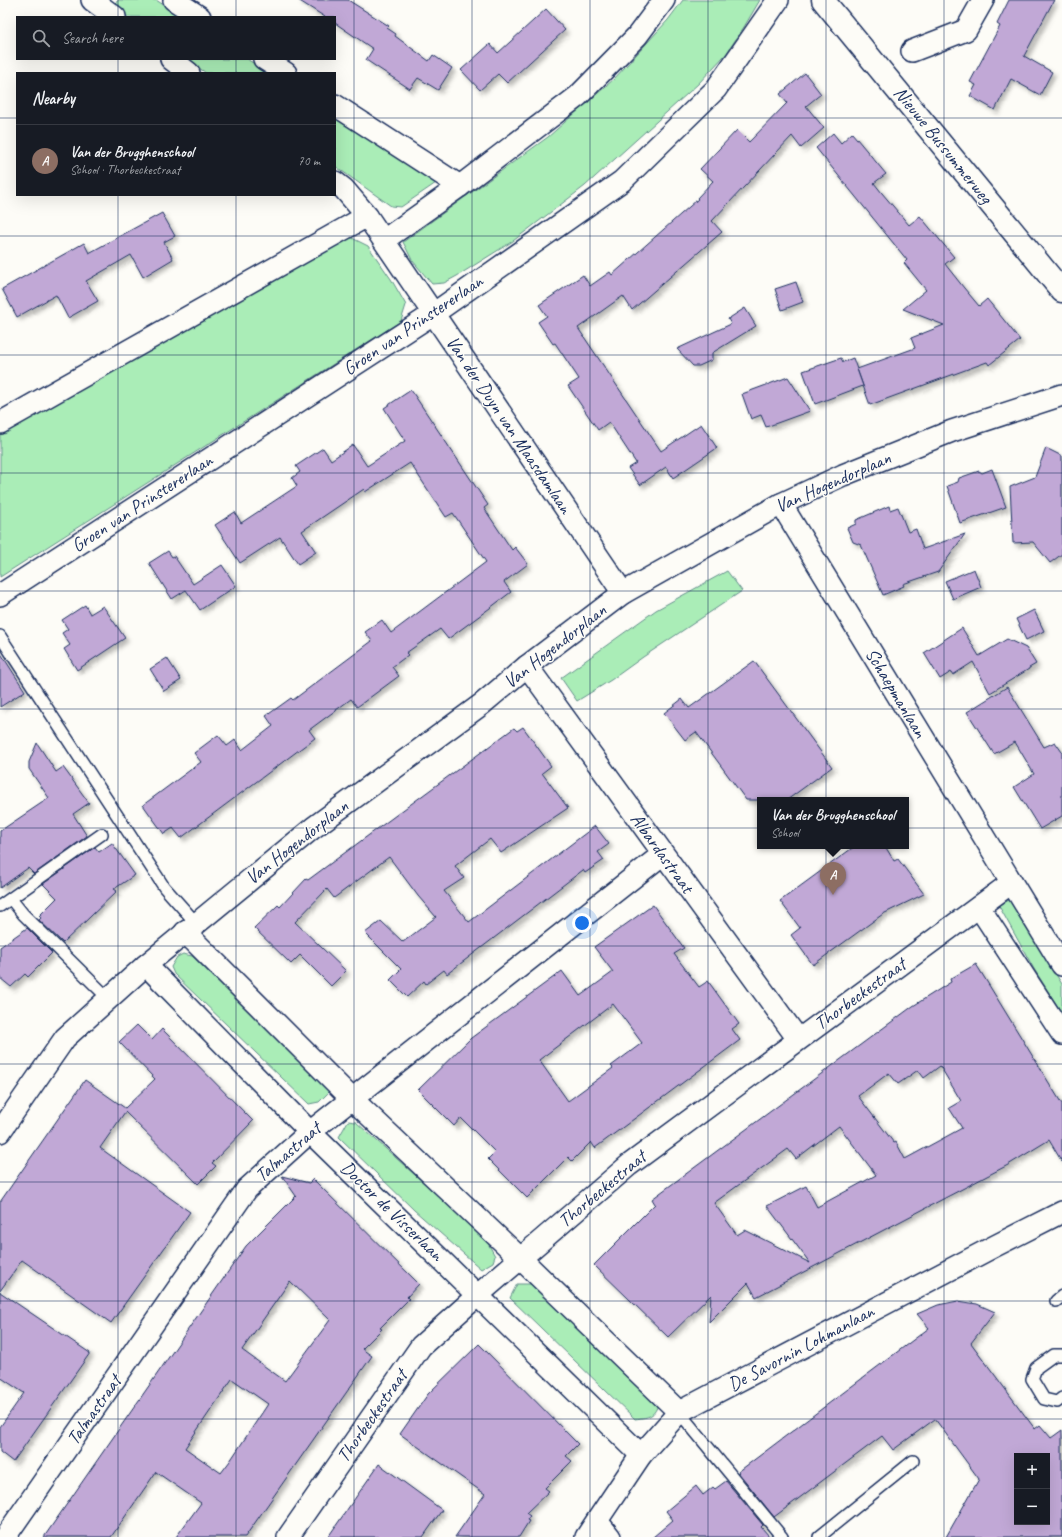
<!DOCTYPE html>
<html lang="en">
<head>
<meta charset="utf-8">
<style>
	:root { --surface:#171b24; --page:#242831; --text:#f1f3f6; --muted:#9ea1a6; --line:#363941; --accent:#c8321e }
	body { margin:0; font-family:Caveat,sans-serif; background:var(--page); color:var(--text) }
	.controls { position:absolute; right:12px; bottom:12px; display:grid; overflow:hidden; border-radius:0px; box-shadow:0 4px 16px #0002 }
	.controls button { width:36px; height:36px; display:grid; place-items:center; padding:0; border:0; border-bottom:1px solid var(--line); background:var(--surface); color:var(--text); font:20px sans-serif }
	.you { position:absolute; left:582px; top:923px; width:14px; height:14px; margin:-10px; border:3px solid #fff; border-radius:50%; background:#1a73e8; box-shadow:0 0 0 6px #1a73e833 }
	.badge { display:grid; place-items:center; width:26px; height:26px; border-radius:50%; background:var(--accent); color:#fff; font-size:13px; font-weight:700 }
	.pin { position:absolute; translate:-50% -33px; filter:drop-shadow(0 1px 2px #0008) }
	.pin::after { content:''; position:absolute; top:21px; width:14px; height:12px; background:inherit; clip-path:polygon(0 0,100% 0,50% 100%) }
	.popup { position:absolute; left:757px; top:797px; width:152px; height:52px; box-sizing:border-box; display:grid; place-content:center; border-radius:0px; background:var(--surface); filter:drop-shadow(0 1px 3px #0005); font-size:13px; white-space:nowrap; color:var(--muted) }
	.popup b { font-size:15px; color:var(--text) }
	.popup::after { content:''; position:absolute; left:50%; top:100%; margin-left:-8px; border:8px solid transparent; border-top-color:var(--surface) }
	.list { margin:0; padding:0; list-style:none }
	h2 { display:flex; justify-content:space-between; align-items:center; height:52px; margin:0; padding:0 16px; font-size:17px }
	h2 small { font-size:13px; font-weight:400; color:var(--muted) }
	.list li { display:grid; grid-template-columns:26px 1fr auto; gap:12px; align-items:center; box-sizing:border-box; height:72px; padding:0 16px; border-top:1px solid var(--line) }
	.list b { display:block; font-size:15px; white-space:nowrap }
	.list p { margin:0; font-size:13px; white-space:nowrap; color:var(--muted) }
	.list em { font-size:13px; font-style:normal; color:var(--muted) }
	.icon { flex:none; width:22px; height:22px; fill:none; stroke:currentColor; stroke-width:2; stroke-linecap:round; stroke-linejoin:round }
	.map { position:relative; flex:none; width:1062px; height:1537px; overflow:hidden }
	.search { position:absolute; background:var(--surface); box-shadow:0 4px 16px #0002; left:16px; top:16px; width:320px; height:44px; display:flex; align-items:center; gap:10px; box-sizing:border-box; padding:0 14px; border-radius:0px; color:var(--muted); font-size:15px }
	.panel { position:absolute; background:var(--surface); box-shadow:0 4px 16px #0002; left:16px; top:72px; width:320px; height:124px; border-radius:0px }
	.map>svg:first-child { display:block }
	.green { fill:#aaedb7; stroke:#628e8a }
	.building { fill:#c1a8d6; stroke:#1b2f5e; fill-rule:evenodd; filter:url(#shadow) }
	.lines { fill:none; stroke-linecap:round; stroke-linejoin:round }
	.lane-casing { stroke:#1b2f5e; stroke-width:14 }
	.street-casing { stroke:#1b2f5e; stroke-width:24 }
	.secondary-casing { stroke:#1b2f5e; stroke-width:25 }
	.lane { stroke:#fdfcf7; stroke-width:11 }
	.street { stroke:#fdfcf7; stroke-width:21 }
	.secondary { stroke:#fdfcf7; stroke-width:22 }
	.grid { fill:none; stroke:#1b2f5e; stroke-width:1; stroke-opacity:0.55 }
	.labels { text-anchor:middle; dominant-baseline:central; stroke-width:3; stroke-linejoin:round; paint-order:stroke }
	.street-label { font-size:19px; fill:#1b2f5e; stroke:#fdfcf7 }
</style>
</head>
<body>
<div class="map">
<svg width="1062" height="1537" viewBox="0 0 1062 1537">
	<defs>
		<filter id="shadow"><feDropShadow dx="3.5" dy="3.5" stdDeviation="2" flood-color="#0004"/></filter>
	</defs>
	<rect width="100%" height="100%" fill="#fdfcf7"/>
	<filter id="ink" filterUnits="userSpaceOnUse"><feTurbulence type="fractalNoise" baseFrequency=".025" numOctaves="2"/><feDisplacementMap in="SourceGraphic" scale="8" xChannelSelector="R" yChannelSelector="G"/><feConvolveMatrix kernelMatrix="1 2 1 2 8 2 1 2 1" color-interpolation-filters="sRGB"/></filter>
	<g filter="url(#ink)">
		<g class="green">
			<polygon points="119,0 156,0 182,17 128,17 112,5"/>
			<polygon points="683,0 760,0 744,27 726,54 698,84 585,186 513,241 457,276 444,283 432,284 412,260 403,242 548,137 614,79 668,20"/>
			<polygon points="187,59 247,59 268,73 206,73"/>
			<polygon points="335,116 436,183 401,207 391,206 335,166"/>
			<polygon points="352,238 368,246 391,279 406,305 401,321 0,577 0,432 341,241"/>
			<polygon points="727,571 742,591 643,657 611,680 577,701 561,678 656,610"/>
			<polygon points="1009,900 1062,984 1062,1013 1034,969 999,906"/>
			<polygon points="183,954 192,956 330,1091 319,1102 309,1104 174,974 171,967 177,957"/>
			<polygon points="348,1121 356,1122 485,1238 495,1256 493,1262 481,1269 414,1210 339,1137"/>
			<path d="M517,1284H533L659,1402C654,1417 650,1417 635,1419L510,1298Z"/>
		</g>
		<g class="building">
			<polygon points="298,0 348,0 389,26 387,28 396,34 395,36 429,61 433,55 452,68 438,90 418,78 410,89 366,60 373,49 335,23 335,17 325,17"/>
			<polygon points="1009,0 1054,0 1024,56 1052,72 1040,95 1011,79 995,110 970,96 976,85 970,82 1000,26 997,24"/>
			<polygon points="546,9 565,30 507,83 498,74 480,90 461,70 490,44 498,53"/>
			<polygon points="805,73 821,94 806,106 824,128 801,148 792,136 712,221 722,232 632,310 623,296 578,328 661,451 701,424 717,448 673,478 666,467 640,485 628,468 636,463 609,422 598,430 568,386 579,379 555,343 553,344 538,322 547,316 539,305 583,275 590,286 610,272 612,275 698,199 697,198 713,181 700,169 737,130 749,142 787,103 780,94"/>
			<polygon points="833,133 841,143 852,133 886,174 874,183 882,193 909,225 920,216 954,257 945,264 964,288 979,306 987,299 1020,340 989,365 987,362 870,405 857,369 915,348 911,338 944,325 903,309 926,290 904,263 907,260 816,148"/>
			<polygon points="162,213 175,236 164,242 173,259 143,277 131,255 86,281 98,301 68,318 56,295 17,317 2,289 84,243 89,253"/>
			<polygon points="796,282 803,302 782,310 775,289"/>
			<polygon points="745,308 756,326 712,353 712,360 699,366 693,366 677,349 731,324 728,319"/>
			<polygon points="841,358 843,362 853,358 863,386 815,404 803,371"/>
			<polygon points="788,377 810,411 766,427 761,415 751,419 742,394"/>
			<polygon points="411,390 488,505 484,508 512,550 515,547 528,564 504,582 511,592 490,608 448,639 440,629 406,653 408,655 392,667 399,676 357,707 351,699 309,730 315,738 181,838 173,828 164,834 143,805 201,762 194,753 218,735 227,746 235,740 242,750 273,726 266,716 291,698 293,700 372,641 365,632 382,620 391,633 486,562 453,513 446,517 410,463 365,492 364,489 302,531 316,552 298,564 280,537 240,563 215,525 235,512 241,523 297,486 292,478 300,472 296,466 323,448 331,460 353,445 367,466 405,441 384,408"/>
			<polygon points="1046,448 1062,456 1062,554 1050,563 1033,542 1013,543 1010,487 1035,477"/>
			<polygon points="992,469 1006,507 960,523 947,486 958,482 959,478 979,471 982,473"/>
			<polygon points="889,506 890,510 898,507 908,532 916,529 923,549 965,534 938,572 903,584 904,586 883,595 861,545 853,542 847,528 856,524 856,520"/>
			<polygon points="168,551 172,557 174,556 193,584 222,565 236,586 200,610 186,590 172,599 149,563"/>
			<polygon points="974,569 981,587 953,599 945,581"/>
			<polygon points="85,605 90,614 103,606 125,638 77,670 64,649 70,645 62,633 68,629 62,620"/>
			<polygon points="1034,610 1044,631 1026,640 1016,619"/>
			<polygon points="962,628 979,656 1007,639 1026,648 1036,664 1029,668 1029,669 990,693 973,662 953,675 951,672 940,679 924,653"/>
			<polygon points="0,652 25,691 0,707"/>
			<polygon points="167,658 181,680 164,691 150,669"/>
			<polygon points="754,661 832,767 787,800 746,800 696,732 685,740 664,713 682,699 689,708"/>
			<polygon points="1007,687 1044,747 1055,742 1062,752 1062,816 1040,829 1014,787 1034,774 1015,742 994,754 967,712"/>
			<polygon points="523,727 551,766 542,773 568,808 501,853 490,839 455,866 464,878 444,891 469,922 595,826 609,844 598,852 604,860 585,873 583,870 447,974 444,970 426,984 424,981 407,997 390,980 401,969 365,933 381,921 403,942 436,917 418,896 389,857 334,898 327,889 295,922 346,971 331,986 300,955 291,964 254,928 278,905 280,907 306,879 308,880 514,728 517,731"/>
			<polygon points="37,743 56,772 63,767 89,803 73,814 87,836 34,874 28,868 0,888 0,831 49,798 29,769 29,762"/>
			<polygon points="112,843 135,875 114,889 117,891 63,943 39,920 41,918 39,916 57,898 43,884 95,847 99,852"/>
			<polygon points="855,846 885,846 894,861 898,859 924,894 883,914 813,965 791,935 800,928 780,901"/>
			<path d="M653,905L684,948L674,954L699,987L708,981L739,1024L732,1029L740,1040L595,1148L591,1142L572,1161L568,1157L527,1198L488,1159L495,1152L461,1118L454,1126L418,1090L471,1038L562,971L580,996L613,972L594,947ZM613,1004L642,1043L611,1066L613,1068L568,1101L539,1060Z"/>
			<polygon points="27,928 52,953 28,977 25,974 11,987 0,978 0,947"/>
			<path d="M976,964L1062,1104V1162L1049,1140L1008,1165L756,1297L748,1283L709,1322L711,1295L668,1337L594,1265L655,1204L652,1199L913,1006L951,982L950,979ZM940,1066L961,1101L949,1108L962,1128L905,1159L896,1142L894,1143L858,1096L889,1073L898,1084L918,1070L924,1078ZM839,1126L876,1175L817,1207L806,1186L767,1206L810,1263L745,1230L737,1235L714,1203L788,1149L796,1159Z"/>
			<polygon points="137,1025 152,1040 162,1029 253,1121 212,1163 216,1166 198,1184 125,1112 100,1148 190,1212 111,1323 22,1260 0,1291 0,1202 85,1080 125,1108 155,1079 119,1042"/>
			<path d="M282,1176L309,1183L313,1179L419,1284L407,1297L409,1299L380,1328L382,1329L362,1349L372,1356L245,1537H176L201,1503L156,1472L111,1537H44L246,1246L296,1196ZM290,1281L330,1320L285,1381L242,1350ZM232,1379L268,1404L230,1461L221,1473L185,1448Z"/>
			<polygon points="0,1292 90,1353 13,1462 0,1452 0,1427 24,1393 0,1377"/>
			<path d="M958,1301L977,1304L995,1312L971,1343L1035,1429L1040,1425L1051,1438L1062,1430V1537H946L979,1479L935,1419L893,1450L882,1436L774,1517L738,1472L929,1328L917,1314L938,1305ZM1017,1456H1047V1522H1017Z"/>
			<polygon points="479,1344 578,1444 566,1456 572,1461 545,1488 549,1491 526,1513 530,1516 527,1520 529,1521 519,1537 455,1537 485,1494 400,1434 428,1394"/>
			<polygon points="379,1464 442,1510 423,1537 328,1537"/>
			<polygon points="726,1481 763,1525 761,1527 770,1537 653,1537 673,1520 666,1511 696,1486 703,1495 713,1487 715,1489"/>
		</g>
		<g class="lines">
			<defs>
				<g id="lane">
					<polyline points="0,636 164,887 196,923"/>
					<polyline points="11,899 23,914 109,999"/>
					<polyline points="0,906 102,834"/>
					<polyline points="1056,1301 1062,1296"/>
					<polyline points="1062,1355 1054,1355 1036,1368 1032,1379 1044,1399 1057,1402 1062,1398"/>
					<polyline points="679,1412 782,1537"/>
					<polyline points="819,1537 913,1461"/>
				</g>
				<g id="street">
					<polyline points="92,0 115,17"/>
					<polyline points="174,0 200,17"/>
					<polyline points="912,51 966,30 983,0"/>
					<polyline points="171,59 189,73"/>
					<polyline points="264,59 286,73"/>
					<polyline points="335,105 460,186"/>
					<polyline points="335,182 344,189 367,216 623,593"/>
					<polyline points="384,240 460,186 578,96 637,36 664,0"/>
					<polyline points="0,423 367,216"/>
					<polyline points="781,504 1062,965"/>
					<polyline points="0,595 433,314 622,181 716,89 778,0"/>
					<polyline points="527,666 798,1039"/>
					<polyline points="979,907 1062,1034"/>
					<polyline points="185,932 352,1099 520,1258 679,1412"/>
					<polyline points="146,965 310,1132 641,1455"/>
					<polyline points="0,1132 65,1038 146,965 313,828 482,704 527,666 623,593 781,504 843,475 952,431 1062,395"/>
					<polyline points="597,1521 610,1537"/>
					<polyline points="5,1537 247,1189 310,1132 663,854"/>
					<polyline points="288,1537 421,1346 478,1295 629,1165 1011,883"/>
					<polyline points="586,1537 641,1455 679,1412 995,1246 1062,1212"/>
				</g>
				<polyline id="secondary" points="823,0 1062,291"/>
			</defs>
			<use href="#lane" class="lane-casing"/>
			<use href="#street" class="street-casing"/>
			<use href="#secondary" class="secondary-casing"/>
			<use href="#lane" class="lane"/>
			<use href="#street" class="street"/>
			<use href="#secondary" class="secondary"/>
		</g>
	</g>
	<path class="grid" d="M118,0V17M236,0V17M354,0V1537M472,0V1537M590,0V1537M708,0V1537M826,0V1537M944,0V1537M118,59V73M236,59V73M0,118H17M335,118H1062M118,195V1537M236,195V1537M0,236H1062M0,355H1062M0,473H1062M0,591H1062M0,709H1062M0,828H1062M0,946H1062M0,1064H1062M0,1182H1062M0,1301H1062M0,1419H1062"/>
	<g class="labels">
		<g class="street-label">
			<text transform="translate(943 145) rotate(51)">Nieuwe Bussummerweg</text>
			<text transform="translate(413 325) rotate(-34)">Groen van Prinstererlaan</text>
			<text transform="translate(509 425) rotate(56)">Van der Duyn van Maasdamlaan</text>
			<text transform="translate(833 482) rotate(-24)">Van Hogendorplaan</text>
			<text transform="translate(142 503) rotate(-33)">Groen van Prinstererlaan</text>
			<text transform="translate(555 646) rotate(-38)">Van Hogendorplaan</text>
			<text transform="translate(896 693) rotate(59)">Schaepmanlaan</text>
			<text transform="translate(297 842) rotate(-38)">Van Hogendorplaan</text>
			<text transform="translate(662 853) rotate(54)">Albardastraat</text>
			<text transform="translate(860 994) rotate(-36)">Thorbeckestraat</text>
			<text transform="translate(288 1152) rotate(-41)">Talmastraat</text>
			<text transform="translate(602 1189) rotate(-40)">Thorbeckestraat</text>
			<text transform="translate(392 1211) rotate(44)">Doctor de Visserlaan</text>
			<text transform="translate(801 1348) rotate(-28)">De Savornin Lohmanlaan</text>
			<text transform="translate(94 1410) rotate(-55)">Talmastraat</text>
			<text transform="translate(372 1416) rotate(-55)">Thorbeckestraat</text>
		</g>
	</g>
</svg>
<div class="controls">
<button>+</button>
<button>−</button>
</div>
<div class="you"></div>
<div class="pin badge" style="left:833px;top:895px;background:#8d6e63">A</div>
<div class="popup"><b>Van der Brugghenschool</b>School</div>
<div class="search"><svg class="icon" aria-label="search" viewBox="0 0 24 24"><circle cx="10" cy="10" r="6"/><path d="M15 15l6 6"/></svg>Search here</div>
<section class="panel">
<h2>Nearby<small></small></h2>
<ul class="list">
<li><span class="badge" style="background:#8d6e63">A</span><div><b>Van der Brugghenschool</b><p>School · Thorbeckestraat</p></div><em>70 m</em></li>
</ul>
</section>
</div>
</body>
</html>
